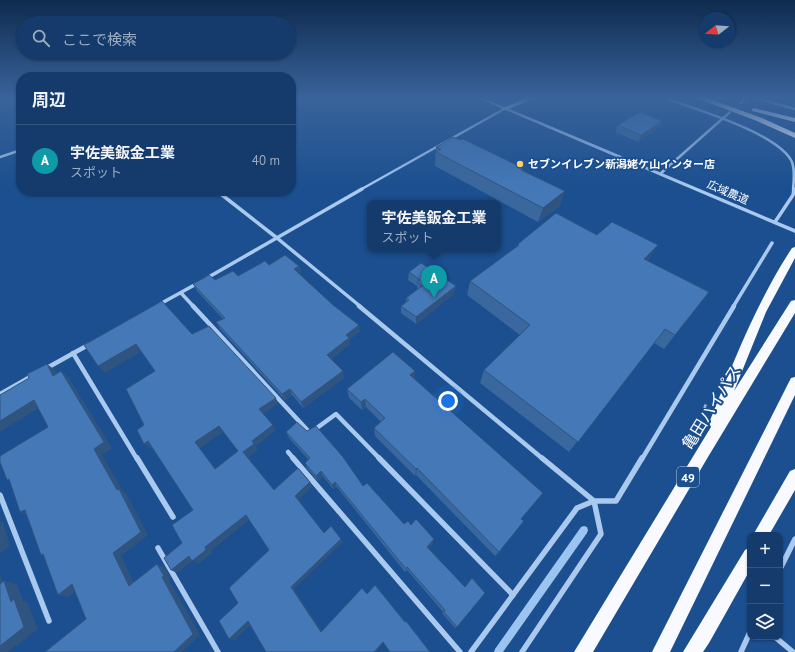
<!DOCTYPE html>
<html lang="ja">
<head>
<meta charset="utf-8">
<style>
	:root { --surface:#143b6b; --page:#1d4271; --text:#f1f3f6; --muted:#9dadc1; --line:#33557e; --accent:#e797bd }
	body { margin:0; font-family:"PT Sans","Noto Sans JP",sans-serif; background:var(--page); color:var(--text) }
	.controls { position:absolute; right:12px; bottom:12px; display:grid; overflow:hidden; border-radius:8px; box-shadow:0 1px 3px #0004 }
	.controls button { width:36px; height:36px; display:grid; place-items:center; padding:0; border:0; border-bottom:1px solid var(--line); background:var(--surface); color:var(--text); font:20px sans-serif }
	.compass { position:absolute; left:699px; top:12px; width:36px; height:36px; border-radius:50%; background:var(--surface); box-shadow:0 1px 3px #0004; rotate:253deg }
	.you { position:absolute; left:448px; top:401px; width:14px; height:14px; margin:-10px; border:3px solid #fff; border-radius:50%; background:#1a73e8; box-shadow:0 0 0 6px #1a73e833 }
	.badge { display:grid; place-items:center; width:26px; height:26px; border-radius:50%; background:var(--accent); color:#fff; font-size:13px; font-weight:700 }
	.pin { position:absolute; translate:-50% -33px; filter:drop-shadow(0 1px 2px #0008) }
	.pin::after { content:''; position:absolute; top:21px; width:14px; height:12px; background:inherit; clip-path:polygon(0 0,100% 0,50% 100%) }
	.popup { position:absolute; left:367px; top:200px; width:134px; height:52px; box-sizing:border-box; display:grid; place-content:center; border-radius:8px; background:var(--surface); filter:drop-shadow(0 1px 3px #0005); font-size:13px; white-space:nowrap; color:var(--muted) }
	.popup b { font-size:15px; color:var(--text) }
	.popup::after { content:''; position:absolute; left:50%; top:100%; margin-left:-8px; border:8px solid transparent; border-top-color:var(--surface) }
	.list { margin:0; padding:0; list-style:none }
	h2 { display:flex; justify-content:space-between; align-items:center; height:52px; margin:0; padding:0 16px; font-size:17px }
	h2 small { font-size:13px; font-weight:400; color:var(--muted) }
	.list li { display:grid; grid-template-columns:26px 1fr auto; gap:12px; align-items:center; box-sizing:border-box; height:72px; padding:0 16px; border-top:1px solid var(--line) }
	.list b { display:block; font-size:15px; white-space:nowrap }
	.list p { margin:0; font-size:13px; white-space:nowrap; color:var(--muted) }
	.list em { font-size:13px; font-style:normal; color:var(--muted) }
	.icon { flex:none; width:22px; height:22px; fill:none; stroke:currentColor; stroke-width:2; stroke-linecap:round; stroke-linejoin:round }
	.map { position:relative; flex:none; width:795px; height:652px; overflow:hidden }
	.search { position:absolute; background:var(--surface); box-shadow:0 1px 3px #0004; left:16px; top:16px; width:280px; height:44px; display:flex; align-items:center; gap:10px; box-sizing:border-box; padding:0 14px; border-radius:22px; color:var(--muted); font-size:15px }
	.panel { position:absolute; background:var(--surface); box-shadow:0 1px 3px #0004; left:16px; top:72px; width:280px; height:124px; border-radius:16px }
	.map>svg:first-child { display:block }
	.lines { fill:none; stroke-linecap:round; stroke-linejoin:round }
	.stream { fill:#9cc4f0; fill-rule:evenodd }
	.minor-tunnel { stroke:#3d69a0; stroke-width:2.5; stroke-dasharray:2.5 1.5; stroke-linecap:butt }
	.minor-far3 { stroke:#a9c9ee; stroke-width:2.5 }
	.minor-far2 { stroke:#a9c9ee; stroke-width:3.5 }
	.minor-far1 { stroke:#a9c9ee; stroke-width:4.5 }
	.minor { stroke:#a9c9ee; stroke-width:5.5 }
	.tertiary { fill:#a9c9ee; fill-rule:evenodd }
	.trunk { fill:#f8faff; fill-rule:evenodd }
	.wall { fill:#3a679d }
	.shaded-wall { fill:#305480 }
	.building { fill:#4478b7; stroke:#305480; fill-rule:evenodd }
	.poi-dot { fill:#ffd166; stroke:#1b4f8f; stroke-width:1.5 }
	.labels { text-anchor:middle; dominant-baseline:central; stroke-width:4; stroke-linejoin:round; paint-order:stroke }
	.far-poi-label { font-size:11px; font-weight:bold; fill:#fff; stroke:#1b4f8f; text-anchor:start }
	.far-street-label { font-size:11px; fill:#fff; stroke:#1b4f8f }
	.shield { fill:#1b4f8f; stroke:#bbcadd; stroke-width:1 }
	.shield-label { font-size:12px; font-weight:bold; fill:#fff }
	.near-street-label { font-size:16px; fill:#fff; stroke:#1b4f8f }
</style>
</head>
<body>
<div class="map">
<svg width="795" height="652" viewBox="0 0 795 652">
	<rect width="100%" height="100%" fill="#1b4f8f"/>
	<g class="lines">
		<polygon class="stream" points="584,526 587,527 588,530 587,533 503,652 494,652 495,649 581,527"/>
		<polyline class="minor-tunnel" points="732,111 741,103"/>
		<g class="minor-far3">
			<path d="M662,97C692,108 779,133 792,162C795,171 794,180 793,190"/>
			<polyline points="752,97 795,109"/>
			<polyline points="741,103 747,97"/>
			<polyline points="0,157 21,150"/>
			<polyline points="660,174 730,112"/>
			<polyline points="360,190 504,109"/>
		</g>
		<g class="minor-far2">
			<polyline points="217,191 277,238 361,307"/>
			<polyline points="775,222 793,195 794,189"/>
			<polyline points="207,278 362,189"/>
			<polyline points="181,293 194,307"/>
			<polyline points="160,304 198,283"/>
			<polyline points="733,307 772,243"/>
		</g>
		<g class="minor-far1">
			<polyline points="193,306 310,433 336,414 380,459"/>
			<polyline points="359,306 543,459"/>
			<polyline points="73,353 137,459"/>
			<polyline points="45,369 90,344"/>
			<polyline points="0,394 32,376"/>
			<polyline points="288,452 294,459"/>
			<polyline points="642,459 734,306"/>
		</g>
		<g class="minor">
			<polyline points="137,458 173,517"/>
			<polyline points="293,458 460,652"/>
			<polyline points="379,458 513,595"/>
			<polyline points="0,495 49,621"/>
			<polyline points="158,548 218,652"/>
			<polyline points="780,569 795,539"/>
			<polyline points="775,637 793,652"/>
			<polyline points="471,652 577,508 594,501 616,501 642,458"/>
			<polyline points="522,652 601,534 594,501 542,458"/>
			<polyline points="741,652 750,632"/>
		</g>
		<polygon class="tertiary" points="475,97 481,97 795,229 795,233"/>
		<g class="trunk">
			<polygon points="528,97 537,97 506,110 501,109"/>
			<polygon points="694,97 704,97 762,118 795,133 795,138 757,121"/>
			<polygon points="754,108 795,118 795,122 752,111 752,109"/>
			<path d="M795,247V258L766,312L734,391L791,301L795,300V313L708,457L593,652H574L711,427L709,423C733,363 756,303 792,248Z"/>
			<polygon points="795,377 795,395 670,652 652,652 791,378"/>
			<polygon points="795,469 795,490 769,535 753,535 790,471"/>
			<polygon points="750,547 750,570 709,643 703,652 683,652 745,550"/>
		</g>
	</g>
	<g class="wall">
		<polygon points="662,121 659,128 638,142 615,132 618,125"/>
		<polygon points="436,147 523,170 560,206 538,222 435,166"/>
		<polygon points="597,235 649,259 648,260 675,335 664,349 654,343 569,452 480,383 484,370 520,335 467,295 470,281 517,247 518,244"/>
		<polygon points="269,265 299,266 301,273 299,274 360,331 350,339 350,344 331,359 344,378 303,408 292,395 285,400 220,329 216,322 223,319 197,291 193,284 215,280 238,276"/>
		<polygon points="409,272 454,294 416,324 401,313 401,306 406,302 406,298 417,290 417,286 408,280"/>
		<polygon points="415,380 521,519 499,552 495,556 416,475 415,476 375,436 374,428 381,422 366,407 362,410 349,398 347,389"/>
		<polygon points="286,432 363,486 404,524 411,525 433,543 428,548 457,627 455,628 442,613 443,612 407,570 405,572 336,486 333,489 323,476 318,481 307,468 305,463 308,459 289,438"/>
	</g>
	<g class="shaded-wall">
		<polygon points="291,109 292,117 291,117"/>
		<polygon points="662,121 659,128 638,142 641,135"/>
		<polygon points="565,191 560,206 538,222 543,208"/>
		<polygon points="658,245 649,259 636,273 644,259"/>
		<polygon points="299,266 301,273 296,277 294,269"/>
		<polygon points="456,286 454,294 416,324 416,317"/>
		<polygon points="359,325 360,331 350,339 350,344 328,361 327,355 346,335"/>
		<polygon points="136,344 142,351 105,373 98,366"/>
		<polygon points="47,364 55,370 61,382 53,376"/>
		<polygon points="61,371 69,378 112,448 102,455 123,491 126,493 148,535 121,556 137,589 129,586 113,553 117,490 94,449"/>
		<polygon points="343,371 344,378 303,408 301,402"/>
		<polygon points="415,371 415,380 410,375"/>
		<polygon points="290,389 292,395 285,400 282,394"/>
		<polygon points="276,398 278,404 262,415 259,409"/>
		<polygon points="365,399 366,407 362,410 361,402"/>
		<polygon points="34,400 42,406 0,432 0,421"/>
		<polygon points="273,425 276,430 256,446 258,450 247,458 243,452 252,441"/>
		<polygon points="219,426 223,432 200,448 219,474 215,469 195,442"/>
		<polygon points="148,441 154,447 151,449 144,444"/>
		<polygon points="417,468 416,475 415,476 416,469"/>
		<polygon points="321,471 323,476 318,481 316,476"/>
		<polygon points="310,482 312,487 298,500 295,496"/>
		<polygon points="335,482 336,486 333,489 332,485"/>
		<polygon points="25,510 31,517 20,512"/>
		<polygon points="246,515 250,519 211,551 212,553 198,564 192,561 177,573 171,570 189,556 205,547"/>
		<polygon points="0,522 3,522 10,546 0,553"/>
		<polygon points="341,539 343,542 294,589 323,633 321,632 291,587"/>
		<polygon points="434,539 433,543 426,550 427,547"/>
		<polygon points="157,564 164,567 171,578 169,580 200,635 182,652 174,652 162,577"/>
		<polygon points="0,575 6,592 0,591"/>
		<polygon points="4,581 17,584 23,601 27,602 38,629 8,652 0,652 0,646 11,602"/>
		<polygon points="72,584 81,587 68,597 58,595"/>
		<polygon points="248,621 253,622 235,640 229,639"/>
		<polygon points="383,642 383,643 376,652 374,652"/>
	</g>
	<g class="building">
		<polygon points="640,112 662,121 641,135 618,125"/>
		<polygon points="453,137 460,140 463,139 523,168 521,170 565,191 543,208 436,152 441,149 436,147"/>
		<polygon points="556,213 597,235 612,222 658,245 644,259 709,292 675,335 665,329 578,442 484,370 530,325 470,281 519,245 518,244"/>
		<polygon points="285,255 299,266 294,269 333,305 359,325 346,335 349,338 327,355 343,371 301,402 290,389 282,394 216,322 225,318 193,284 209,275 215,280 233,271 238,276 265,261 269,265"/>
		<polygon points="421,263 456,286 416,317 401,306 409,300 406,298 422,286 417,282 420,280 409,272"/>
		<path d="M162,301L192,334L209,326L276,398L259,409L273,425L252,441L254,444L243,452L274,490L298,468L310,482L295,496L324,533L331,526L341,539L291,587L321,632L362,588L367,594L375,585L405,622L406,621L430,652H390L383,642L374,652H266L248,621L229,639L219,621L238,603L229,588L269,550L246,515L205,547L206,550L192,561L189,556L171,570L164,558L182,543L172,525L193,510L148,441L144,444L137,430L144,425L126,389L155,371L136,344L98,366L84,345ZM219,426L238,451L215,469L195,442Z"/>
		<polygon points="393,352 415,371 410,375 543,493 521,519 524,521 499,552 417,468 416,469 374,428 385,418 365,399 361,402 347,389"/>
		<polygon points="47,364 53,376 61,371 104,442 94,449 117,490 119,489 141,532 113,553 129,586 157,564 164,576 162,577 193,634 174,652 45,652 86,619 72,584 58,595 43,554 41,555 25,510 20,512 9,479 7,480 0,462 0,456 48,427 34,400 0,421 0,395 29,378 27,374"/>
		<polygon points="297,422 307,431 316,426 343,457 363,486 367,483 404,524 408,521 411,525 416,519 434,539 427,547 465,587 472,578 485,593 457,627 444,612 445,610 407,567 406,569 335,482 332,485 321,471 316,476 305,463 310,458 286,432"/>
		<polygon points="4,581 11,602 14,599 24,627 0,646 0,584"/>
	</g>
	<linearGradient id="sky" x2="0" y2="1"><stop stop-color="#0f2b4f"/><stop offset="0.52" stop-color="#39639b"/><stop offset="1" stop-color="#39639b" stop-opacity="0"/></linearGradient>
	<rect width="795" height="188" fill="url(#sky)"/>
	<circle class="poi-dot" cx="520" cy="164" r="4"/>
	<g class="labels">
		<g class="far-poi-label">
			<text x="528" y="164">セブンイレブン新潟姥ケ山インター店</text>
		</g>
		<g class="far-street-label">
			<text transform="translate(728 192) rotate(23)">広域農道</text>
		</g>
		<rect class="shield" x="677" y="467" width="22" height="20" rx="3"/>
		<g class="shield-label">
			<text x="688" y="477">49</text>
		</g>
		<g class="near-street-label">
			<text transform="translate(711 407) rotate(-58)">亀田バイパス</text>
		</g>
	</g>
</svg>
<div class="controls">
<button>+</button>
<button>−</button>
<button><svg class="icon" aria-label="layers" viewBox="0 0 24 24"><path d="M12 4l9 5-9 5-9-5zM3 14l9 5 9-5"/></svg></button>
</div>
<svg class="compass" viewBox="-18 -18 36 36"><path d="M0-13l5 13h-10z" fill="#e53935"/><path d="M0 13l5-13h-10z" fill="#9dadc1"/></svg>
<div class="you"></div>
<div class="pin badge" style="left:434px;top:298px;background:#0f9aa8">A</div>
<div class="popup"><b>宇佐美鈑金工業</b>スポット</div>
<div class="search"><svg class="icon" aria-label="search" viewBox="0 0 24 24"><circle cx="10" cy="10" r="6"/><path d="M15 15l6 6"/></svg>ここで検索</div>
<section class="panel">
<h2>周辺<small></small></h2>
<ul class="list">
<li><span class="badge" style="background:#0f9aa8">A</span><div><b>宇佐美鈑金工業</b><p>スポット</p></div><em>40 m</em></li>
</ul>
</section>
</div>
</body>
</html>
